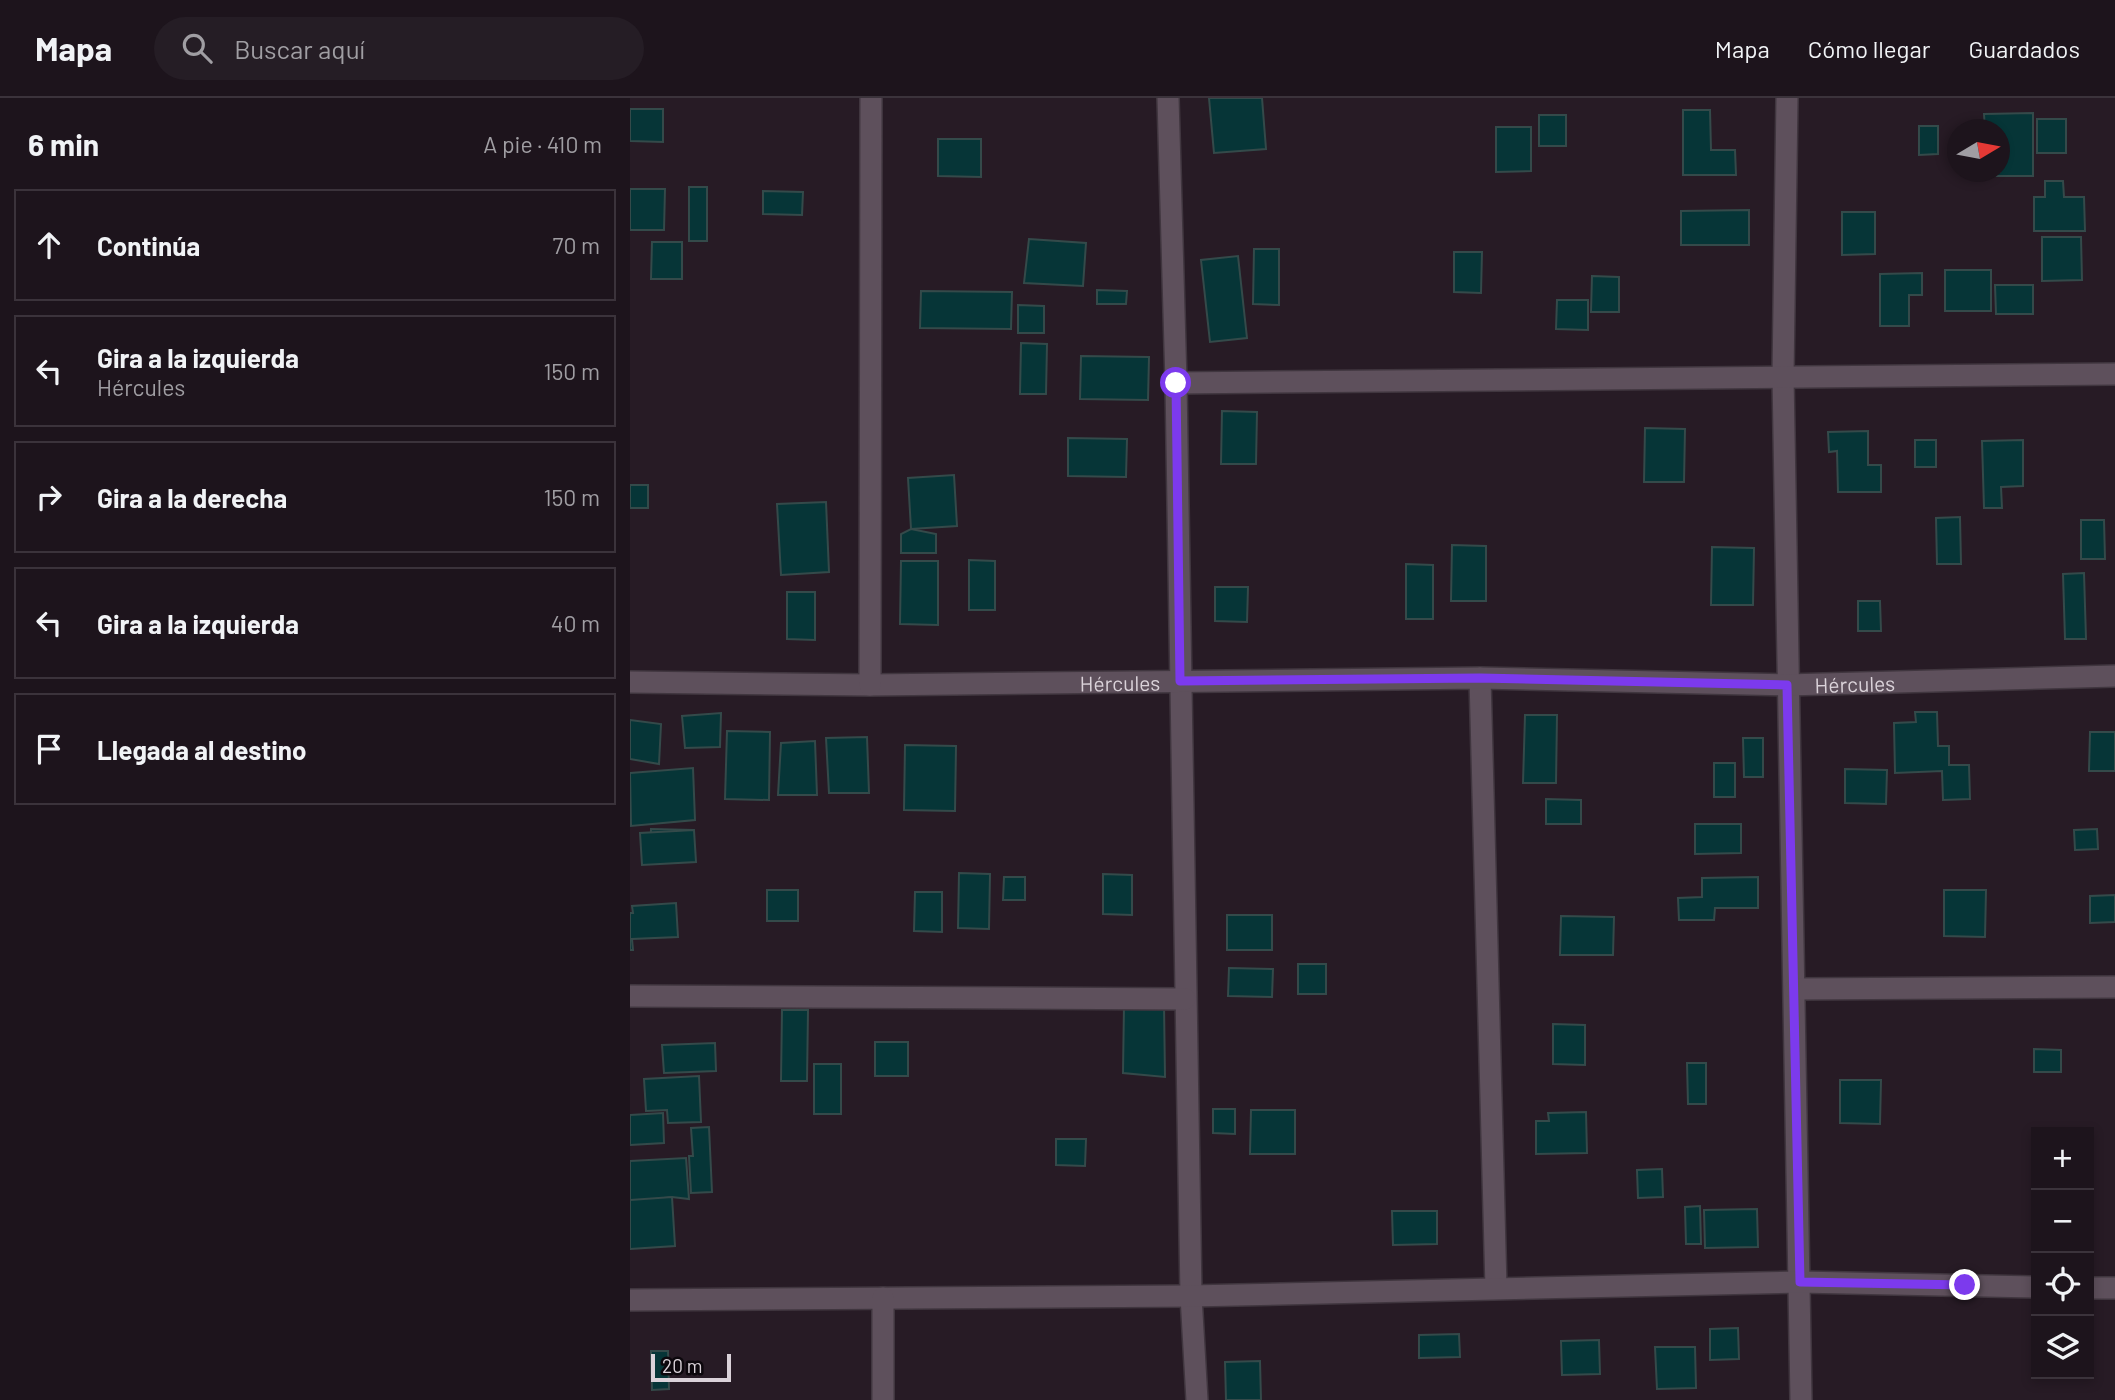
<!DOCTYPE html>
<html lang="es">
<head>
<meta charset="utf-8">
<style>
	:root { --surface:#1d141c; --page:#251d25; --text:#f1f3f6; --muted:#a09ea3; --line:#3b333b }
	body { margin:0; font-family:Barlow,sans-serif; background:var(--page); color:var(--text) }
	.controls { position:absolute; right:21px; bottom:21px; display:grid; overflow:hidden; border-radius:0px; box-shadow:0 4px 10px #0003 }
	.controls button { width:63px; height:63px; display:grid; place-items:center; padding:0; border:0; border-bottom:2px solid var(--line); background:var(--surface); color:var(--text); font:35px sans-serif }
	.compass { position:absolute; left:1317px; top:21px; width:63px; height:63px; border-radius:50%; background:var(--surface); box-shadow:0 4px 10px #0003; rotate:80deg }
	.scale { position:absolute; left:21px; bottom:18px; width:80px; box-sizing:border-box; padding-left:7px; border:4px solid #dad2d9; border-top:0; font-size:19px; line-height:24px; white-space:nowrap; color:#dad2d9; -webkit-text-stroke:5px #0c070c; paint-order:stroke }
	.stop { position:absolute; width:21px; height:21px; margin:-16px; border:5px solid #7c3aed; border-radius:50%; background:#fff }
	.stop.end { background:#7c3aed; border-color:#fff; box-shadow:0 2px 7px #0008 }
	.list { margin:0; padding:0; list-style:none }
	h2 { display:flex; justify-content:space-between; align-items:center; height:91px; margin:0; padding:0 28px; font-size:30px }
	h2 small { font-size:23px; font-weight:400; color:var(--muted) }
	.list li { display:grid; grid-template-columns:46px 1fr auto; gap:21px; align-items:center; box-sizing:border-box; height:112px; margin:0 14px 14px; padding:0 14px; border:2px solid var(--line); border-radius:0px }
	.list b { display:block; font-size:26px; white-space:nowrap }
	.list p { margin:0; font-size:23px; white-space:nowrap; color:var(--muted) }
	.list em { font-size:23px; font-style:normal; color:var(--muted) }
	.icon { flex:none; width:38px; height:38px; fill:none; stroke:currentColor; stroke-width:2; stroke-linecap:round; stroke-linejoin:round }
	.map { position:relative; flex:none; width:1485px; height:1302px; overflow:hidden }
	header { display:flex; align-items:center; gap:42px; box-sizing:border-box; height:98px; padding:0 35px; background:var(--surface); border-bottom:2px solid var(--line) }
	header strong { font-size:33px }
	nav { display:flex; gap:38px; margin-inline-start:auto; font-size:24px }
	.search { width:490px; height:63px; background:var(--page); display:flex; align-items:center; gap:18px; box-sizing:border-box; padding:0 24px; border-radius:38px; color:var(--muted); font-size:26px }
	main { display:flex }
	aside { flex:1; background:var(--surface) }
	.map>svg:first-child { display:block }
	.building { fill:#063537; stroke:#344a4a; stroke-width:2 }
	.lines { fill:none; stroke-linecap:round; stroke-linejoin:round }
	.minor-casing { stroke:#40363f; stroke-width:24 }
	.minor { stroke:#5e505c; stroke-width:21 }
	.route { stroke:#7c3aed; stroke-width:9 }
	.labels { text-anchor:middle; dominant-baseline:central; stroke-width:7; stroke-linejoin:round; paint-order:stroke }
	.street-label { font-size:21px; fill:#dad2d9; stroke:#0c070c }
</style>
</head>
<body>
<header>
<strong>Mapa</strong>
<div class="search"><svg class="icon" aria-label="search" viewBox="0 0 24 24"><circle cx="10" cy="10" r="6"/><path d="M15 15l6 6"/></svg>Buscar aquí</div>
<nav><a>Mapa</a><a>Cómo llegar</a><a>Guardados</a></nav>
</header>
<main>
<aside>
<h2>6 min<small>A pie · 410 m</small></h2>
<ul class="list">
<li><svg class="icon" aria-label="ahead" viewBox="0 0 24 24"><path d="M12 20V5M6 11l6-6 6 6"/></svg><div><b>Continúa</b></div><em>70 m</em></li>
<li><svg class="icon" aria-label="left" viewBox="0 0 24 24"><path d="M17 20v-9H6M10 6l-5 5 5 5"/></svg><div><b>Gira a la izquierda</b><p>Hércules</p></div><em>150 m</em></li>
<li><svg class="icon" aria-label="right" viewBox="0 0 24 24"><path d="M7 20v-9h11M14 6l5 5-5 5"/></svg><div><b>Gira a la derecha</b></div><em>150 m</em></li>
<li><svg class="icon" aria-label="left" viewBox="0 0 24 24"><path d="M17 20v-9H6M10 6l-5 5 5 5"/></svg><div><b>Gira a la izquierda</b></div><em>40 m</em></li>
<li><svg class="icon" aria-label="arrive" viewBox="0 0 24 24"><path d="M6 21V4h12l-3 4 3 4H6"/></svg><div><b>Llegada al destino</b></div></li>
</ul>
</aside>
<div class="map">
<svg width="1485" height="1302" viewBox="0 0 1485 1302">
	<rect width="100%" height="100%" fill="#271b25"/>
	<g class="building">
		<polygon points="579,0 632,0 636,51 584,55"/>
		<polygon points="0,11 33,11 33,44 0,43"/>
		<polygon points="1053,12 1080,12 1081,52 1105,52 1106,77 1053,77"/>
		<polygon points="1403,15 1403,78 1355,78 1355,74 1370,74 1370,32 1355,32 1354,16"/>
		<rect x="909" y="17" width="27" height="31"/>
		<rect x="1407" y="21" width="29" height="34"/>
		<polygon points="1289,28 1308,28 1308,56 1289,57"/>
		<polygon points="866,29 901,29 901,73 866,74"/>
		<polygon points="308,41 351,41 351,79 308,78"/>
		<polygon points="1415,83 1433,83 1434,99 1454,99 1455,133 1404,133 1404,99 1415,99"/>
		<rect x="59" y="89" width="18" height="54"/>
		<polygon points="0,91 35,91 34,132 0,132"/>
		<polygon points="133,93 173,94 172,117 133,116"/>
		<polygon points="1119,112 1119,147 1051,147 1051,113"/>
		<polygon points="1212,114 1245,114 1245,156 1212,157"/>
		<polygon points="1412,139 1451,139 1452,182 1412,183"/>
		<polygon points="399,141 456,145 453,188 394,185"/>
		<polygon points="22,144 52,144 52,181 21,181"/>
		<polygon points="624,151 649,151 649,207 623,206"/>
		<polygon points="824,154 852,154 851,195 824,194"/>
		<polygon points="608,158 617,240 580,244 571,162"/>
		<rect x="1315" y="172" width="46" height="41"/>
		<polygon points="1292,175 1292,197 1279,197 1279,228 1250,228 1250,176"/>
		<polygon points="962,178 989,179 989,214 961,214"/>
		<polygon points="1365,187 1403,187 1403,216 1366,216"/>
		<polygon points="467,192 497,193 496,206 467,206"/>
		<polygon points="291,193 382,194 381,231 290,230"/>
		<polygon points="927,202 958,202 958,232 926,231"/>
		<polygon points="388,207 414,208 414,235 388,235"/>
		<polygon points="391,245 417,246 416,296 390,296"/>
		<polygon points="451,258 519,259 518,302 450,301"/>
		<polygon points="592,313 627,314 626,366 591,366"/>
		<polygon points="1015,330 1055,331 1054,384 1014,384"/>
		<polygon points="1238,333 1238,367 1251,367 1251,394 1208,394 1207,353 1199,354 1198,334"/>
		<polygon points="438,340 497,341 496,379 438,378"/>
		<rect x="1285" y="342" width="21" height="27"/>
		<polygon points="1393,342 1393,388 1371,389 1372,410 1354,410 1352,343"/>
		<polygon points="324,377 327,428 281,431 278,380"/>
		<rect x="0" y="387" width="18" height="23"/>
		<polygon points="196,404 199,474 151,477 147,406"/>
		<polygon points="1330,419 1331,466 1307,466 1306,420"/>
		<polygon points="1451,422 1474,422 1475,461 1451,461"/>
		<polygon points="281,431 306,436 306,455 271,455 271,436"/>
		<polygon points="822,447 856,448 856,503 821,503"/>
		<polygon points="1082,449 1124,450 1123,507 1081,507"/>
		<polygon points="339,462 365,463 365,512 339,512"/>
		<polygon points="271,463 308,463 308,527 270,526"/>
		<polygon points="776,466 803,467 803,521 776,521"/>
		<polygon points="1454,475 1456,541 1435,541 1433,476"/>
		<polygon points="585,489 618,489 617,524 585,523"/>
		<polygon points="157,494 185,494 185,542 157,541"/>
		<polygon points="1228,503 1250,503 1251,533 1228,533"/>
		<polygon points="1285,614 1307,614 1308,648 1319,648 1319,667 1339,667 1340,701 1313,702 1312,673 1265,675 1264,625 1286,624"/>
		<polygon points="91,615 90,649 55,650 52,618"/>
		<polygon points="895,617 927,617 926,685 893,685"/>
		<polygon points="0,622 31,626 29,666 0,661"/>
		<polygon points="97,633 140,634 139,702 95,701"/>
		<polygon points="1460,634 1485,634 1485,673 1459,673"/>
		<polygon points="237,639 239,695 199,695 196,640"/>
		<polygon points="1113,640 1133,640 1133,679 1114,679"/>
		<polygon points="185,643 187,697 148,697 151,645"/>
		<polygon points="275,647 326,648 325,713 274,712"/>
		<rect x="1084" y="665" width="21" height="34"/>
		<polygon points="63,670 65,722 1,728 0,675"/>
		<polygon points="1215,671 1257,672 1256,706 1215,705"/>
		<polygon points="916,701 951,702 951,726 916,726"/>
		<polygon points="1065,726 1111,726 1111,755 1065,756"/>
		<polygon points="21,731 63,732 62,764 20,764"/>
		<polygon points="1467,731 1468,751 1445,752 1444,732"/>
		<polygon points="64,732 66,764 12,767 10,735"/>
		<polygon points="329,775 360,776 359,831 328,830"/>
		<polygon points="473,776 502,777 502,817 473,816"/>
		<polygon points="374,779 395,779 395,802 373,802"/>
		<polygon points="1128,779 1128,810 1085,810 1084,822 1049,822 1048,800 1072,799 1072,780"/>
		<rect x="137" y="792" width="31" height="31"/>
		<polygon points="1314,792 1356,792 1355,839 1314,838"/>
		<polygon points="285,794 312,794 312,834 284,833"/>
		<polygon points="1485,797 1485,824 1460,825 1460,798"/>
		<polygon points="46,805 48,839 2,841 3,852 0,852 0,815 3,815 2,808"/>
		<rect x="597" y="817" width="45" height="35"/>
		<polygon points="931,818 984,819 983,857 930,857"/>
		<rect x="668" y="866" width="28" height="30"/>
		<polygon points="599,870 643,871 642,899 598,898"/>
		<polygon points="534,906 535,979 493,975 494,907"/>
		<polygon points="152,912 178,912 177,983 151,983"/>
		<polygon points="923,926 955,927 955,967 923,966"/>
		<rect x="245" y="944" width="33" height="34"/>
		<polygon points="85,945 86,973 34,975 32,947"/>
		<polygon points="1404,951 1431,952 1431,974 1404,974"/>
		<polygon points="1057,965 1076,965 1076,1006 1058,1006"/>
		<rect x="184" y="966" width="27" height="50"/>
		<polygon points="69,978 71,1024 38,1025 37,1012 16,1013 14,981"/>
		<polygon points="1210,982 1251,982 1250,1026 1210,1025"/>
		<polygon points="583,1011 605,1011 605,1036 583,1035"/>
		<polygon points="621,1012 665,1012 665,1056 620,1056"/>
		<polygon points="956,1014 957,1055 906,1056 906,1023 919,1023 918,1015"/>
		<polygon points="33,1015 34,1045 0,1047 0,1017"/>
		<polygon points="79,1029 82,1094 61,1095 59,1058 63,1058 61,1030"/>
		<polygon points="426,1041 456,1041 455,1068 426,1067"/>
		<polygon points="56,1060 59,1101 42,1099 0,1104 0,1063"/>
		<polygon points="1032,1071 1033,1099 1008,1100 1007,1072"/>
		<polygon points="42,1099 45,1148 0,1151 0,1102"/>
		<polygon points="1070,1108 1071,1146 1056,1146 1055,1109"/>
		<polygon points="1127,1111 1128,1149 1075,1150 1074,1112"/>
		<polygon points="762,1113 807,1113 807,1146 763,1147"/>
		<polygon points="1108,1230 1109,1261 1080,1262 1080,1231"/>
		<polygon points="829,1236 830,1259 789,1260 789,1237"/>
		<polygon points="969,1242 970,1276 932,1277 931,1243"/>
		<polygon points="1025,1249 1065,1249 1066,1290 1027,1291"/>
		<polygon points="21,1253 38,1253 39,1291 22,1292"/>
		<polygon points="630,1263 631,1302 596,1302 595,1264"/>
	</g>
	<g class="lines">
		<defs>
			<g id="minor">
				<polyline points="538,0 546,285 561,1198 567,1302"/>
				<polyline points="1157,0 1153,278 1171,1302"/>
				<polyline points="546,285 1485,276"/>
				<polyline points="850,580 866,1190"/>
				<path id="s1" d="M0,584L240,587L850,580L1157,587L1485,578"/>
				<polyline points="240,587 241,0"/>
				<polyline points="1165,891 1485,889"/>
				<polyline points="0,898 555,901"/>
				<polyline points="1459,1190 1485,1190"/>
				<polyline points="0,1202 561,1198 1170,1184 1406,1189"/>
				<polyline points="253,1302 253,1200"/>
			</g>
		</defs>
		<use href="#minor" class="minor-casing"/>
		<use href="#minor" class="minor"/>
	</g>
	<g class="lines">
		<polyline class="route" points="546,285 550,583 850,580 1157,587 1170,1184 1335,1187"/>
	</g>
	<g class="labels">
		<g class="street-label">
			<text stroke="none"><textPath href="#s1" startOffset="490">Hércules</textPath></text>
			<text stroke="none"><textPath href="#s1" startOffset="1225">Hércules</textPath></text>
		</g>
	</g>
</svg>
<div class="controls">
<button>+</button>
<button>−</button>
<button><svg class="icon" aria-label="locate" viewBox="0 0 24 24"><circle cx="12" cy="12" r="6"/><path d="M12 2v4M12 18v4M2 12h4M18 12h4"/></svg></button>
<button><svg class="icon" aria-label="layers" viewBox="0 0 24 24"><path d="M12 4l9 5-9 5-9-5zM3 14l9 5 9-5"/></svg></button>
</div>
<svg class="compass" viewBox="-18 -18 36 36"><path d="M0-13l5 13h-10z" fill="#e53935"/><path d="M0 13l5-13h-10z" fill="#a09ea3"/></svg>
<div class="scale">20 m</div>
<div class="stop" style="left:546px;top:285px"></div>
<div class="stop end" style="left:1335px;top:1187px"></div>
</div>
</main>
</body>
</html>
